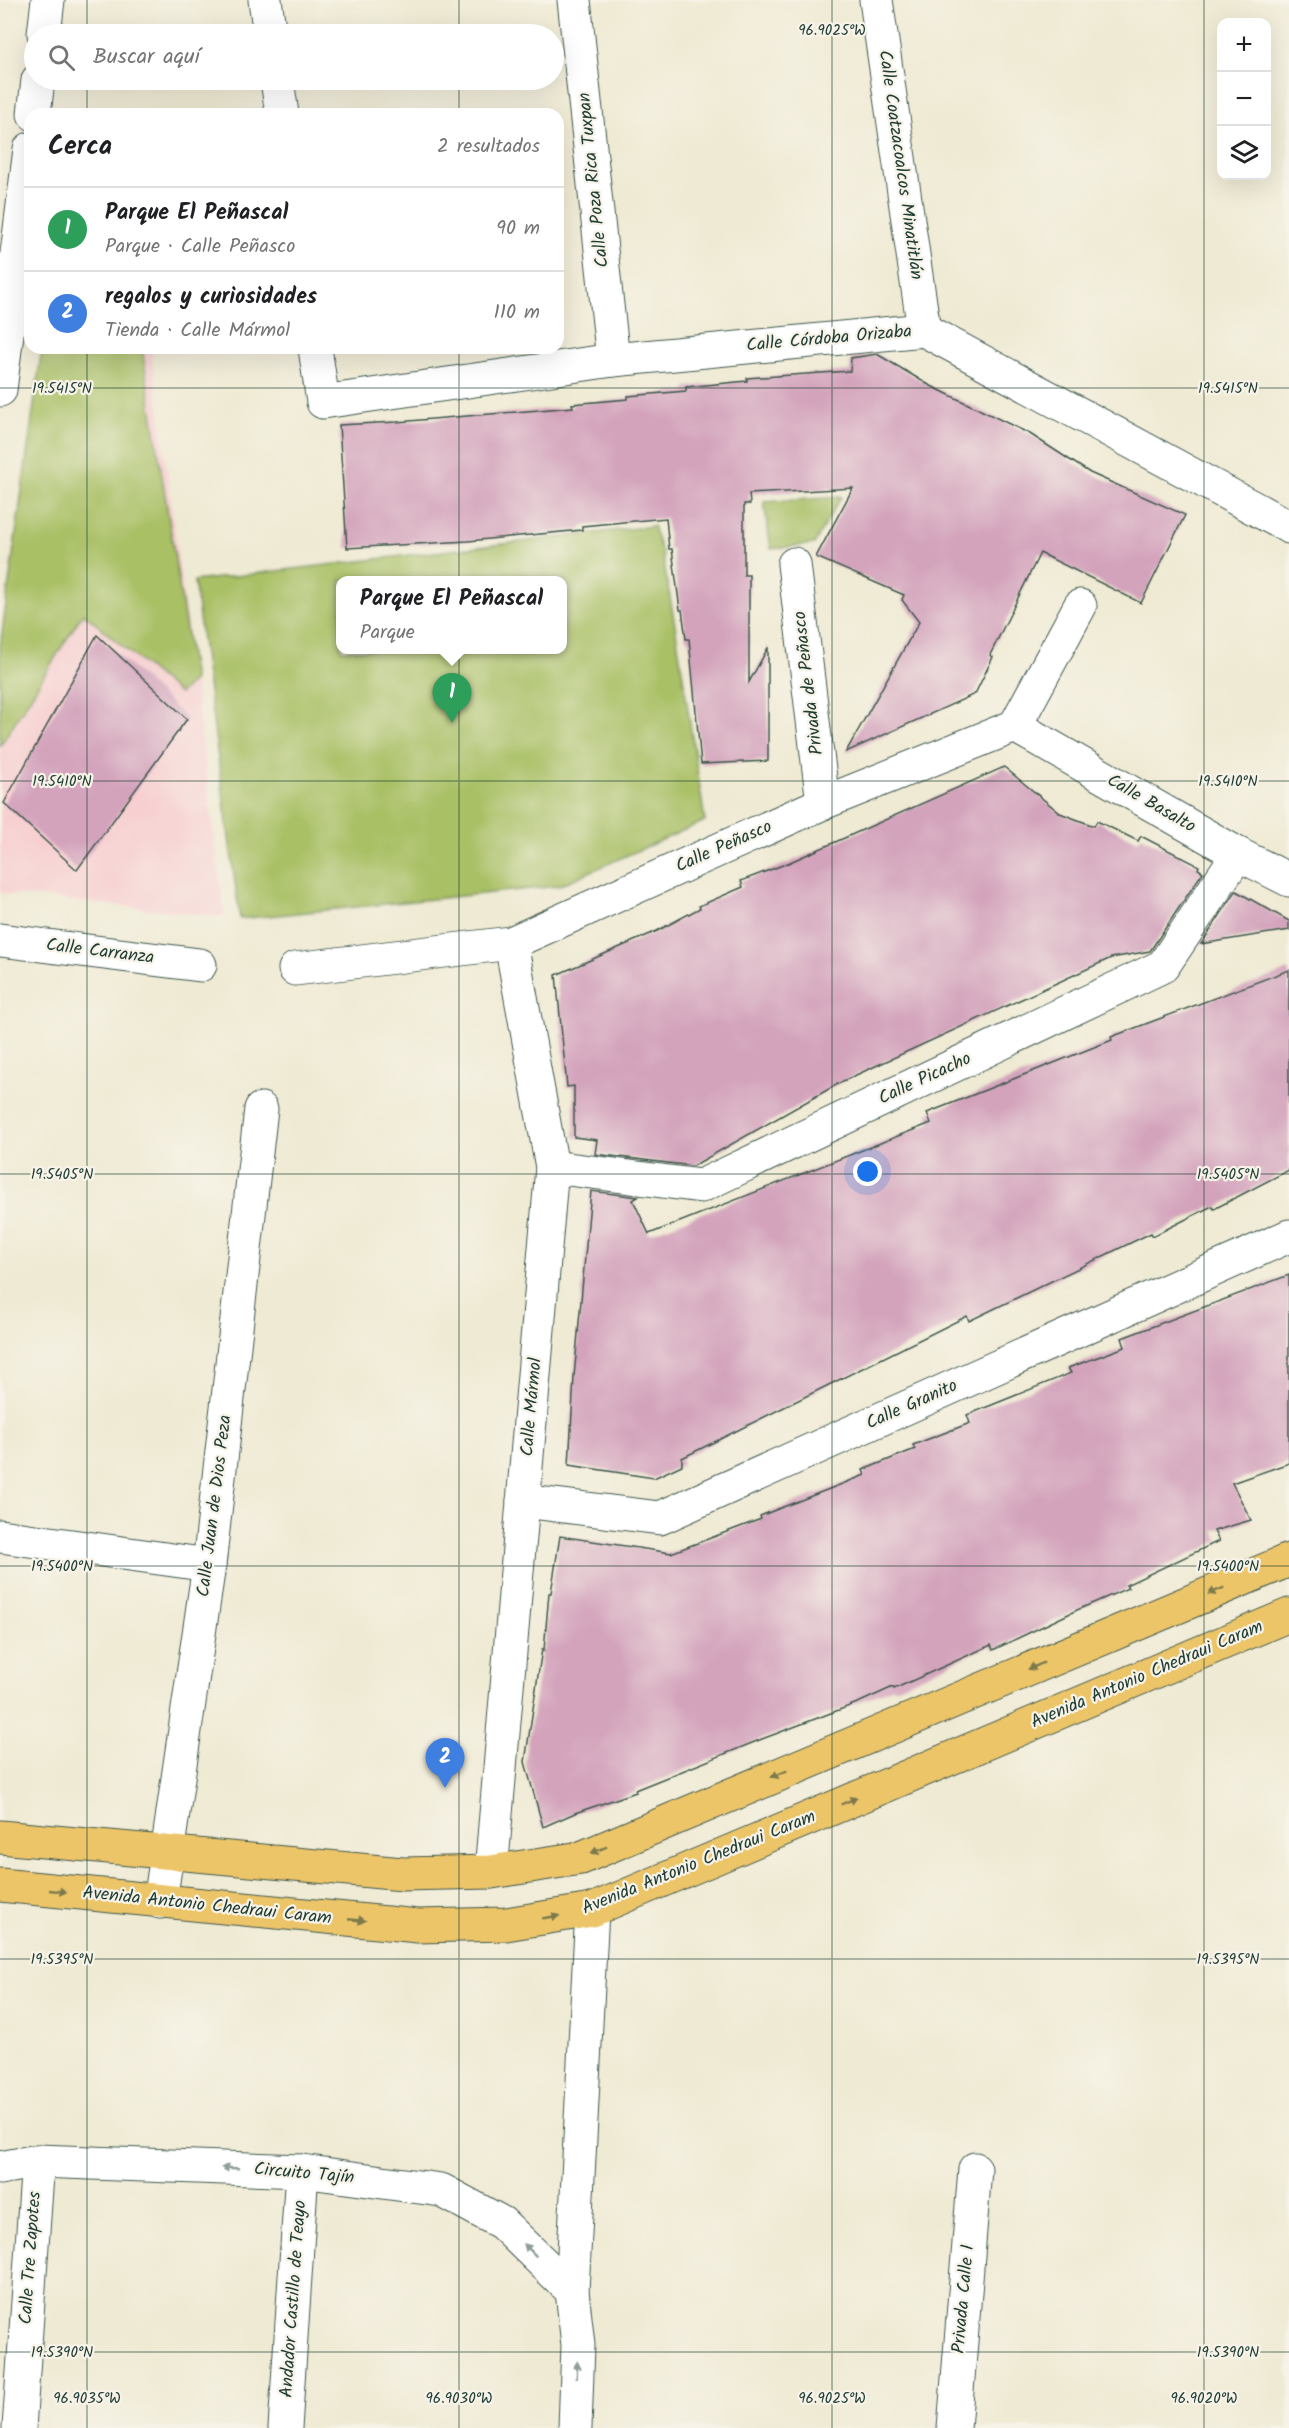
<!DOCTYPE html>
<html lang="es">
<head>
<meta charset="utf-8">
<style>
	:root { --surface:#fff; --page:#f6f6f6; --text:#202124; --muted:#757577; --line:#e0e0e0; --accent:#db2777 }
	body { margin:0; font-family:Kalam,sans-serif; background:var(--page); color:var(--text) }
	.controls { position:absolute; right:18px; top:18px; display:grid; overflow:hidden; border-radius:12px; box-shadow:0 6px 24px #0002 }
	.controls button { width:54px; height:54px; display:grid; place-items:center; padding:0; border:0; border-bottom:2px solid var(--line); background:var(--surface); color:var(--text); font:30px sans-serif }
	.you { position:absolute; left:868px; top:1172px; width:21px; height:21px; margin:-15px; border:4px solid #fff; border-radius:50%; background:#1a73e8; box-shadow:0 0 0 9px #1a73e833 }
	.badge { display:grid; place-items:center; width:39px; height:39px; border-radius:50%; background:var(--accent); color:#fff; font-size:20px; font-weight:700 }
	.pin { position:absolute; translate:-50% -50px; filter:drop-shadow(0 2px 3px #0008) }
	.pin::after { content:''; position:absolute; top:32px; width:21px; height:18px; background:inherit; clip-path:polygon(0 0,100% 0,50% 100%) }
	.popup { position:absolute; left:336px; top:576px; width:231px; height:78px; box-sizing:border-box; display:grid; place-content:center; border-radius:12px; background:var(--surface); filter:drop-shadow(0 2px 4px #0005); font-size:20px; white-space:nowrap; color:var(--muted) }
	.popup b { font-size:22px; color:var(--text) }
	.popup::after { content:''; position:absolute; left:50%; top:100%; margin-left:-12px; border:12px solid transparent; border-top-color:var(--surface) }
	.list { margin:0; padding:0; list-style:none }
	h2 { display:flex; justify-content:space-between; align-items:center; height:78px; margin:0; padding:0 24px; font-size:26px }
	h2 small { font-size:20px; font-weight:400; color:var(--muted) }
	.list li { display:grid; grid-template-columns:39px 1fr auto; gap:18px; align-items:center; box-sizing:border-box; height:84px; padding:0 24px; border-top:2px solid var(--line) }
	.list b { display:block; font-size:22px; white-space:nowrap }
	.list p { margin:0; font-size:20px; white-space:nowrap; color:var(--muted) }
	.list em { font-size:20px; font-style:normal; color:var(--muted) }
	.icon { flex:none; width:33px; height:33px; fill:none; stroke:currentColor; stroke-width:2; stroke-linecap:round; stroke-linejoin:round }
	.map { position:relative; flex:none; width:1289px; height:2428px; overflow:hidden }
	.search { position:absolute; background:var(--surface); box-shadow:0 6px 24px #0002; left:24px; top:24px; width:540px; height:66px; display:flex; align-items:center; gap:15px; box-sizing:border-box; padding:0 21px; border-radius:33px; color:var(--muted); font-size:22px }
	.panel { position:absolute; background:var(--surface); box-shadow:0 6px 24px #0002; left:24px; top:108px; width:540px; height:246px; border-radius:18px }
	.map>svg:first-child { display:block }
	.built { fill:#f7cfd1 }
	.green { fill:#a9c065; stroke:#647e4c; stroke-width:1.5; fill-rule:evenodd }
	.building { fill:#d3a3bc }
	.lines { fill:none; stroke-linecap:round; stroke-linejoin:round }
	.street-casing { stroke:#3e574c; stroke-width:35 }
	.primary-casing { stroke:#3e574c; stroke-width:35 }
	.street { stroke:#fff; stroke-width:33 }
	.primary { stroke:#edc569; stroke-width:33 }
	.oneway { fill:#7c7a4c }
	.oneway2 { fill:#8f9e9a }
	.ticks { fill:none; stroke:#1f3d34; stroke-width:1.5; stroke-opacity:0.45 }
	.labels { text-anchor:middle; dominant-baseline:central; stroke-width:4.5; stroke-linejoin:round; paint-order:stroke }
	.street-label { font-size:18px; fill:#1f3d34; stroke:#f7f3e8 }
	.ticks-label { font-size:15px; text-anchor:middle; fill:#1f3d34; stroke:#f7f3e8; stroke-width:4.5; stroke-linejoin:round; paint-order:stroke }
</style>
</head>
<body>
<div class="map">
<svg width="1289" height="2428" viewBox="0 0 1289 2428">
	<rect width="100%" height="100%" fill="#f7f3e8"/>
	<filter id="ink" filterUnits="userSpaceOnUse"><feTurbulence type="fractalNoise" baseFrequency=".0167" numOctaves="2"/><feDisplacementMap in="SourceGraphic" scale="12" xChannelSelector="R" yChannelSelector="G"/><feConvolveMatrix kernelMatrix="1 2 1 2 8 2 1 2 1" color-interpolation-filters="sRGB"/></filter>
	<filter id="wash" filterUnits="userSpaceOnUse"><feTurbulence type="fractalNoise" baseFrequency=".008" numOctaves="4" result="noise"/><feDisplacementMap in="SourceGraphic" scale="24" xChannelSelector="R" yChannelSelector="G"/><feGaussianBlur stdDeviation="1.35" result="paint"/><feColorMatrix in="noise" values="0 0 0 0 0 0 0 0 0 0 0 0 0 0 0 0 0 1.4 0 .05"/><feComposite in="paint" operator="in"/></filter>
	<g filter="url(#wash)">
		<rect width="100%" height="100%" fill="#efead3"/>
		<polygon class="built" points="42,348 151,348 225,917 0,893 0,647"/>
		<g class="green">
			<polygon points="42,348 142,348 194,680 179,694 83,613 0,746 0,647"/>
			<polygon points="841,497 814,544 771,549 764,502"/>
			<path d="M653,526L662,553L675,625L705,821L558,886L240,919L194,581ZM341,580H563V650H341Z"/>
		</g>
		<g id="blocks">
			<g class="building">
				<polygon points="877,354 929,385 1030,434 1090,473 1185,515 1141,603 1040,553 990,655 993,657 975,694 846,752 919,622 902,600 904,595 816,557 853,488 749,494 750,504 744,504 744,575 749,575 749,682 768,648 768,761 701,764 689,639 686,639 682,610 680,610 672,549 669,549 666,518 582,526 582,530 468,541 347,548 339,425 397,422 573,407 572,404 628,399 628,396 686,391 686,387 747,381 747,378 850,371 851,358"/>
				<polygon points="97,635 187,719 77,870 4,803"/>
				<polygon points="1004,767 1060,813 1094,826 1097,821 1138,841 1141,836 1199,866 1198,869 1203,872 1150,951 1111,958 843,1081 693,1166 595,1154 597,1140 574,1137 574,1086 567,1087 556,975 657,931 700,908 699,906 743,887 741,881 788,863"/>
				<polygon points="1236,891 1289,921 1289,930 1201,944"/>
				<polygon points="1289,970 1289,1170 1214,1209 1212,1206 1153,1236 1151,1233 969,1321 967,1316 682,1458 682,1465 654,1478 569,1465 574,1377 591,1191 638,1197 633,1200 649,1234 931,1123 927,1113 1112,1040 1111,1037"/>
				<polygon points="1289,1275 1289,1463 1232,1483 1251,1520 1214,1531 1219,1541 1126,1585 1128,1588 1077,1610 993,1650 991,1645 894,1689 893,1687 860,1702 762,1739 635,1790 636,1792 575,1813 543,1827 525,1762 542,1649 544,1650 549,1593 551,1593 560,1536 671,1553 761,1519 760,1516 865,1475 863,1470 915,1449 913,1445 970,1423 967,1415 1071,1373 1068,1368 1125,1347 1122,1338"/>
			</g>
		</g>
	</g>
	<g filter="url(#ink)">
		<use href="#blocks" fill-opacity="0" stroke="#3e574c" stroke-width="1.5"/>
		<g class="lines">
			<defs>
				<g id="street">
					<polyline points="265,0 270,34"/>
					<polyline points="574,0 613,360"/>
					<polyline points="876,0 924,330"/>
					<polyline points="44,34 48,0"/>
					<polyline points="277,80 282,114"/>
					<polyline points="34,114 38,80"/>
					<polyline points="315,348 323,402 613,360 924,330 1289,527"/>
					<polyline points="0,390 30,149"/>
					<polyline points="794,564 823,803"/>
					<polyline points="1015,726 1238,854 1289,880"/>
					<polyline points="0,940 200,965"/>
					<polyline points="295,969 511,943 823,803 1015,726 1080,606"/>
					<polyline points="552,1167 701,1186 1163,966 1238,854"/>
					<polyline points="523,1501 660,1518 1289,1236"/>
					<polyline points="0,1536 209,1565"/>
					<polyline points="491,1872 552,1167 511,943"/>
					<polyline points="160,1902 209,1565 261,1109"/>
					<polyline points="0,2168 38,2161 302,2171 441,2190 502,2223 572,2291"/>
					<polyline points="19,2428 38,2161"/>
					<polyline points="285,2428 302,2171"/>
					<polyline points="575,2428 578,2345 572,2291 592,1910"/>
					<polyline points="954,2428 975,2169"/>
				</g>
				<g id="primary">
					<polyline points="0,1837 403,1874 491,1872 581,1858 1289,1560"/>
					<polyline points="0,1885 418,1926 506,1924 592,1910 1289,1615"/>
				</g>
			</defs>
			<use href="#street" class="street-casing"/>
			<use href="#primary" class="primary-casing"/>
			<use href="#street" class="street"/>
			<use href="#primary" class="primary"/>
		</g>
		<defs><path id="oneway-solid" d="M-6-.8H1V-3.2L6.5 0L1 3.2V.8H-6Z" transform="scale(1.5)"/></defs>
		<g class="oneway">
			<use href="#oneway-solid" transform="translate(1216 1591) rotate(157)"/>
			<use href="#oneway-solid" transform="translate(1036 1666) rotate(157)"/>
			<use href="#oneway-solid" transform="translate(779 1774) rotate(157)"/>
			<use href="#oneway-solid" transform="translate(849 1801) rotate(-23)"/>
			<use href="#oneway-solid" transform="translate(599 1850) rotate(157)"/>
			<use href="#oneway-solid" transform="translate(58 1891) rotate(6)"/>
			<use href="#oneway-solid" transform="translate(551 1917) rotate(-9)"/>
			<use href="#oneway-solid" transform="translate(357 1920) rotate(5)"/>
		</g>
		<g class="oneway2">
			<use href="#oneway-solid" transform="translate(230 2168) rotate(-178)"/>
			<use href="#oneway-solid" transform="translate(530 2250) rotate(-135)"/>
			<use href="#oneway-solid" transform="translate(577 2370) rotate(-88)"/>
		</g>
	</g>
	<path class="ticks" d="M87,0V34M459,0V34M832,0V2428M1204,0V2428M87,80V114M459,80V114M87,348V2428M459,348V2428M0,388H1289M0,781H1289M0,1174H1289M0,1566H1289M0,1959H1289M0,2352H1289"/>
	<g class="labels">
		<g class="street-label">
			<text transform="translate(900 165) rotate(82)">Calle Coatzacoalcos Minatitlán</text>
			<text transform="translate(594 180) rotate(-96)">Calle Poza Rica Tuxpan</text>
			<text transform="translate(829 339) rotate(-5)">Calle Córdoba Orizaba</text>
			<text transform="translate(809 683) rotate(-97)">Privada de Peñasco</text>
			<text transform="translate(1151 804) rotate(30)">Calle Basalto</text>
			<text transform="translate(724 847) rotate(-24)">Calle Peñasco</text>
			<text transform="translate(100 952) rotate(7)">Calle Carranza</text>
			<text transform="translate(925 1079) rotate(-25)">Calle Picacho</text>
			<text transform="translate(912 1405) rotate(-24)">Calle Granito</text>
			<text transform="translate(532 1407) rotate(-85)">Calle Mármol</text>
			<text transform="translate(215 1506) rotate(-83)">Calle Juan de Dios Peza</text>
			<text transform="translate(1147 1675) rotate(-23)">Avenida Antonio Chedraui Caram</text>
			<text transform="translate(699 1863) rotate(-22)">Avenida Antonio Chedraui Caram</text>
			<text transform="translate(207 1906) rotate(6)">Avenida Antonio Chedraui Caram</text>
			<text transform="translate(304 2174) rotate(5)">Circuito Tajín</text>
			<text transform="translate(31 2258) rotate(-86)">Calle Tre Zapotes</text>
			<text transform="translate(294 2299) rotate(-86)">Andador Castillo de Teayo</text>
			<text transform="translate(964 2299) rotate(-85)">Privada Calle 1</text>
		</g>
	</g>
	<g class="ticks-label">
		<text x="832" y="35">96.9025°W</text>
		<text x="62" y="393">19.5415°N</text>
		<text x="1228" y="393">19.5415°N</text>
		<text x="62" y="786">19.5410°N</text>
		<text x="1228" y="786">19.5410°N</text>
		<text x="62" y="1179">19.5405°N</text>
		<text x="1228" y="1179">19.5405°N</text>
		<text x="62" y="1571">19.5400°N</text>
		<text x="1228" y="1571">19.5400°N</text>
		<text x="62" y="1964">19.5395°N</text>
		<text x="1228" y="1964">19.5395°N</text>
		<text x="62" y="2357">19.5390°N</text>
		<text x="1228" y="2357">19.5390°N</text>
		<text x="87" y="2403">96.9035°W</text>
		<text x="459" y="2403">96.9030°W</text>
		<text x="832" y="2403">96.9025°W</text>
		<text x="1204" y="2403">96.9020°W</text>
	</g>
</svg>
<div class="controls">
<button>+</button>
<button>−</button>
<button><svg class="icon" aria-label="layers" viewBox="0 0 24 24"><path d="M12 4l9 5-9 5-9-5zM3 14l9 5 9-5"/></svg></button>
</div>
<div class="you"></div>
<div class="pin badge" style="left:452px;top:723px;background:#2e9e5b">1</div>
<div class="popup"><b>Parque El Peñascal</b>Parque</div>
<div class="pin badge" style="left:445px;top:1788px;background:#3f7fe0">2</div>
<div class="search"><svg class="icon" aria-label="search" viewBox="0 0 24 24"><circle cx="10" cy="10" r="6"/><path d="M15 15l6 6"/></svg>Buscar aquí</div>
<section class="panel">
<h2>Cerca<small>2 resultados</small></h2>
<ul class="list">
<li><span class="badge" style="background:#2e9e5b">1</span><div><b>Parque El Peñascal</b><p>Parque · Calle Peñasco</p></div><em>90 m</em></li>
<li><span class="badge" style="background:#3f7fe0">2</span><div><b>regalos y curiosidades</b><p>Tienda · Calle Mármol</p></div><em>110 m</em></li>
</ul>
</section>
</div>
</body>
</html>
